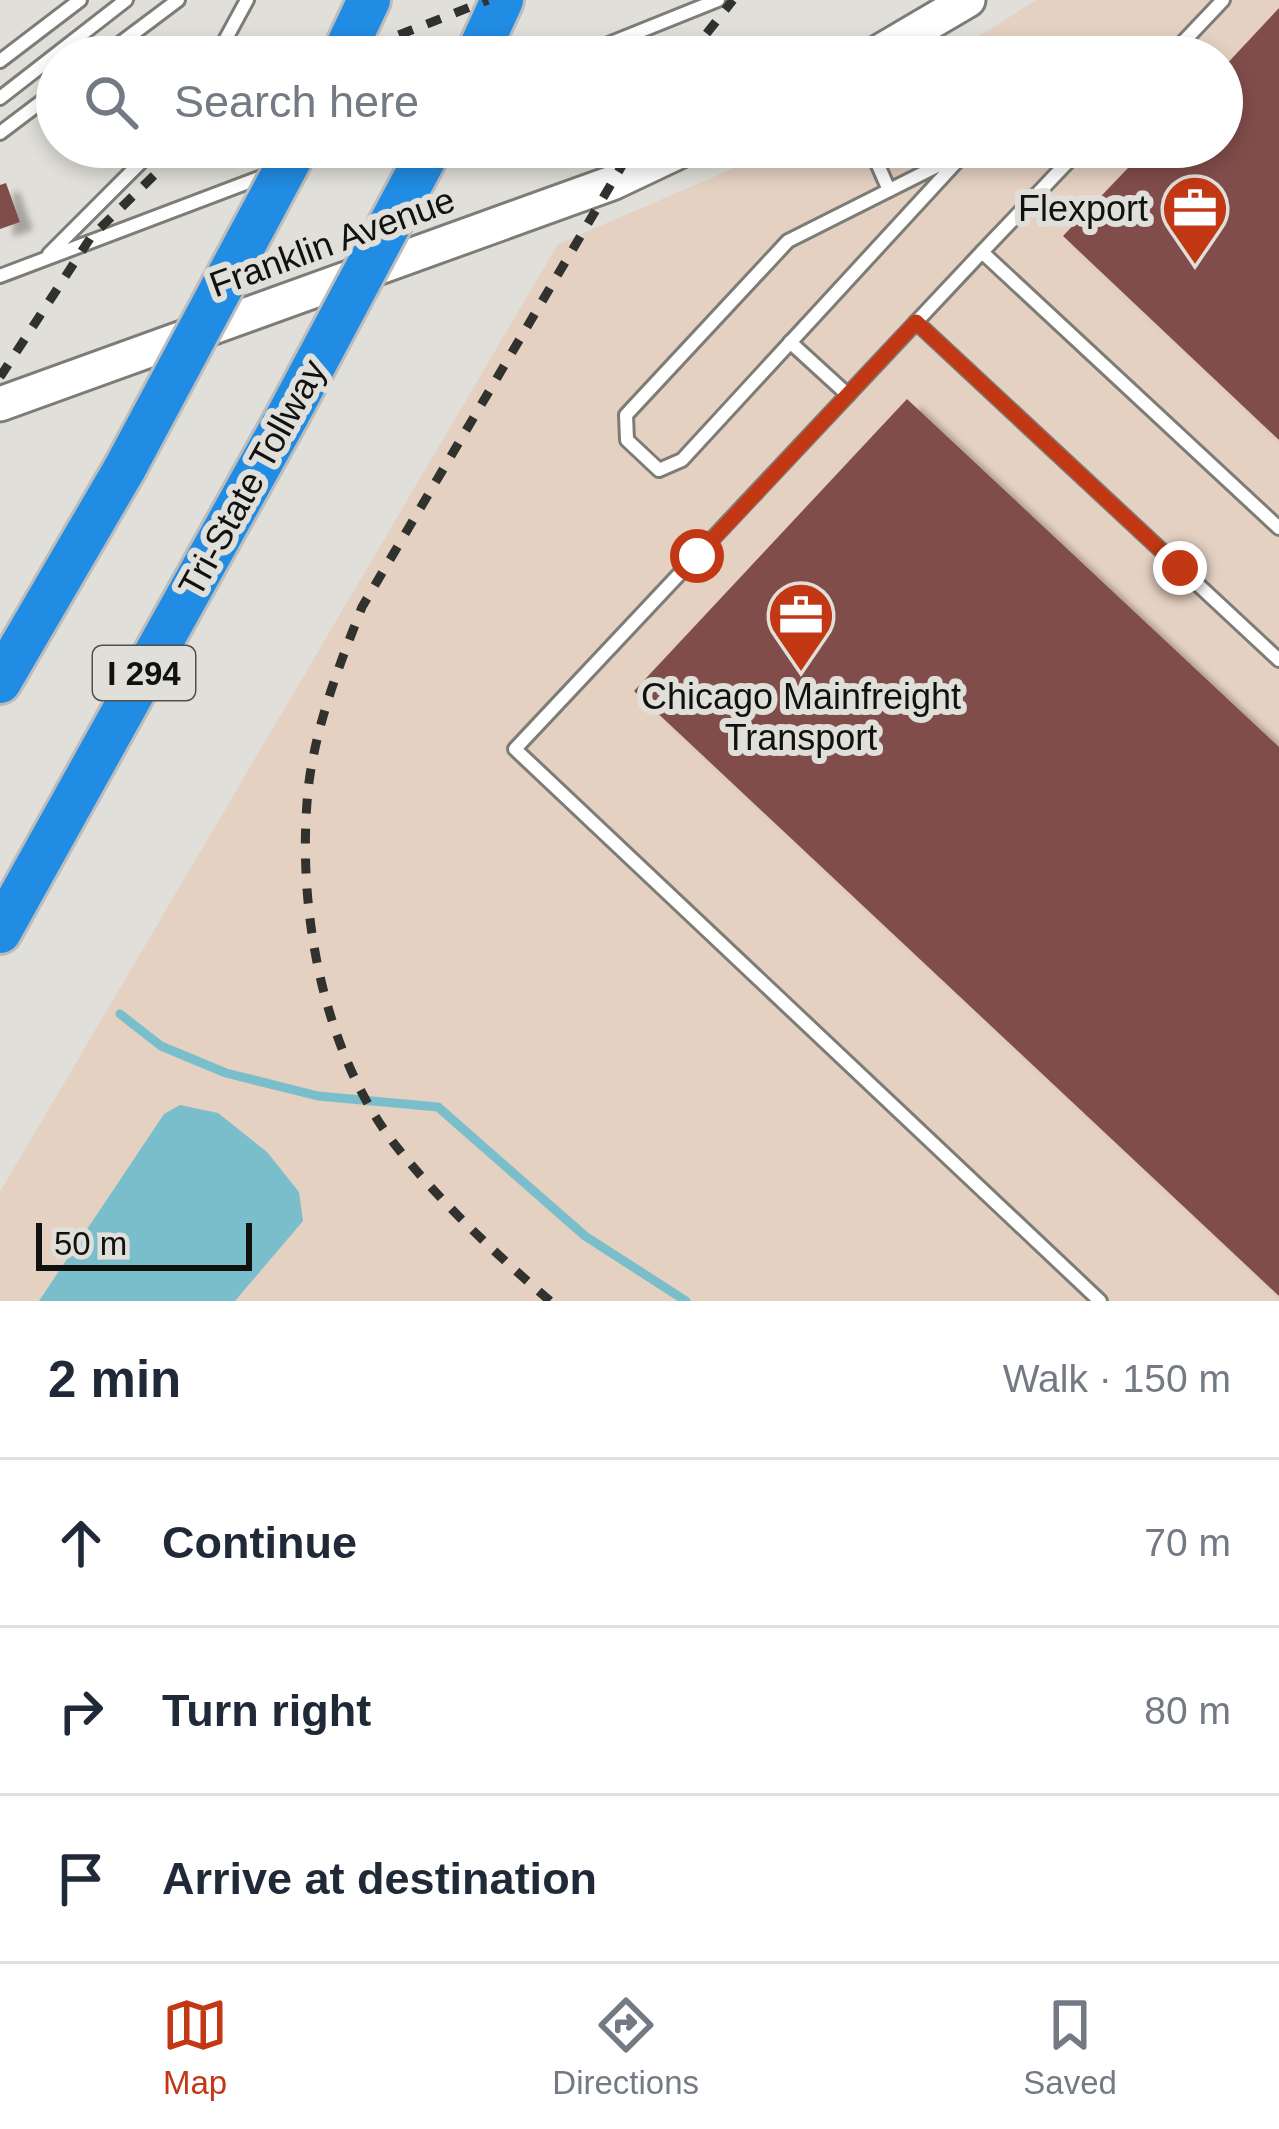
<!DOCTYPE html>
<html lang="en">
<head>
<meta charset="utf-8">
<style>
	:root { --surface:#fff; --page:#f2f2f3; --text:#1f2937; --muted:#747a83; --line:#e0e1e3; --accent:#c23814 }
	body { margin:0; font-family:Arial,sans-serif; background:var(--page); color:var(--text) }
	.scale { position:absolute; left:36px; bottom:30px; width:216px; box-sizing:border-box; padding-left:12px; border:6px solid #11110f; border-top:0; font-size:33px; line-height:42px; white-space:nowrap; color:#11110f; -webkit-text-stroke:9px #e0dfd9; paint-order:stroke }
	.stop { position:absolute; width:36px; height:36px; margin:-27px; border:9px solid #c23814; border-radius:50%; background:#fff }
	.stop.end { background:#c23814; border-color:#fff; box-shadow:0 3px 12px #0008 }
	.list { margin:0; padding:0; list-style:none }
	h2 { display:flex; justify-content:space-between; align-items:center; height:156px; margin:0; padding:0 48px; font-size:51px }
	h2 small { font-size:39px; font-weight:400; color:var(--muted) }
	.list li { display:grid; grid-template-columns:78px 1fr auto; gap:36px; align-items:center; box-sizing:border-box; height:168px; padding:0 48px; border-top:3px solid var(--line) }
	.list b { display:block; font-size:45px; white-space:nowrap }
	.list em { font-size:39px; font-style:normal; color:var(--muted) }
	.icon { flex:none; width:66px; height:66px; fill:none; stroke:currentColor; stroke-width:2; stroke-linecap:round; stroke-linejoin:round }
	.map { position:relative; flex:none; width:1279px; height:1301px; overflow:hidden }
	.search { position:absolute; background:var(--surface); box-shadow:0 6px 18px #0003; left:36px; right:36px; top:36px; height:132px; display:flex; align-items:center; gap:30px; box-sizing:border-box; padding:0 42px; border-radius:66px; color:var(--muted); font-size:45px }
	.sheet { height:660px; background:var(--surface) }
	nav { display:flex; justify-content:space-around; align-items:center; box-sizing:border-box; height:168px; border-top:3px solid var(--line); background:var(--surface); font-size:33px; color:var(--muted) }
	nav a { display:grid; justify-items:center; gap:6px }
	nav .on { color:var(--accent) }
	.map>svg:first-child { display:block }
	.industrial { fill:#e4d1c1 }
	.water { fill:#7bbecb }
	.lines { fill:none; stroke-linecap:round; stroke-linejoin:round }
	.stream { stroke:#7bbecb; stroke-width:9 }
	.building { fill:#814e4b; filter:url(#shadow) }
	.lane-casing { stroke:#7d7c76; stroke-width:18 }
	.secondary-casing { stroke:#7d7c76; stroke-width:39 }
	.highway-casing { stroke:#bcbcbc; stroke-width:48 }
	.lane { stroke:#fff; stroke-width:12 }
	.secondary { stroke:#fff; stroke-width:33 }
	.highway { stroke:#218ce3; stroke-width:42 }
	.rail { stroke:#31312e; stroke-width:9; stroke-dasharray:15 15; stroke-linecap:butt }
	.highway-bridge-casing { stroke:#bcbcbc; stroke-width:48; stroke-linecap:butt }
	.highway-bridge { stroke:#218ce3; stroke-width:42 }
	.route { stroke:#c23814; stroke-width:15 }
	.labels { text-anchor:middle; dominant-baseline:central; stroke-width:12; stroke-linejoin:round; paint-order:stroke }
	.shield { fill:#e0dfd9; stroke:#4f4f4c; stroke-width:3 }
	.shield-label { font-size:33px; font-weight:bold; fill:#11110f }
	.poi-label { font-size:36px; fill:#11110f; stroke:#e0dfd9; text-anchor:end }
	.street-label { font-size:36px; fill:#11110f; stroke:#e0dfd9 }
</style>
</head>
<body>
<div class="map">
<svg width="1279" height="1301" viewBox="0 0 1279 1301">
	<defs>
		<filter id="shadow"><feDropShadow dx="13" dy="8" stdDeviation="3" flood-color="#0004"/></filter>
	</defs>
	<rect width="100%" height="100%" fill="#e0dfd9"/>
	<polygon class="industrial" points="1036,0 1279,0 1279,1301 0,1301 0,1192 558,244 783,147 1222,147 1222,57 946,57"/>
	<polygon class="water" points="180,1105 218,1113 267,1152 299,1192 303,1221 235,1301 39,1301 164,1114"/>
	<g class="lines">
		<polyline class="stream" points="120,1014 161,1046 226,1073 318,1096 438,1107 585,1236 686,1301"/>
	</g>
	<g class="building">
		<polygon points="1279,8 1279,440 1063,236 1148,147 1222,147 1222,69"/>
		<polygon points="6,183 20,222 0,229 0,185"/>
		<polygon points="907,399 1279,747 1279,1296 634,691"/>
	</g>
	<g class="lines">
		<defs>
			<g id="lane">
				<polyline points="102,57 178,0"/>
				<polyline points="216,57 247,0"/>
				<polyline points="576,57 718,0"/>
				<polyline points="1091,57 1124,45 1138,57"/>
				<polyline points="1169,57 1223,0"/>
				<polyline points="0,61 80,0"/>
				<polyline points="0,98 126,0"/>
				<polyline points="0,133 57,90"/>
				<polyline points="870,147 889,190"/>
				<polyline points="1082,147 982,252 1279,528"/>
				<polyline points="961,157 682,460 659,470 627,440 626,415 788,241 975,147"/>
				<polyline points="303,162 341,147"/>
				<polyline points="982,252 515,749 1100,1301"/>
				<polyline points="49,254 156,147"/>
				<polyline points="0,276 267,175"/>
				<polyline points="916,322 1279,660"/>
				<polyline points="790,342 848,395"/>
			</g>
			<g id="secondary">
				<polyline points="871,57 968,0"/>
				<polyline points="0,404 612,183 688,147"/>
			</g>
			<g id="highway">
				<polyline points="342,57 369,0"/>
				<polyline points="476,57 502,0"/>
				<polyline points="0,682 125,468"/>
				<polyline points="0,932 288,415"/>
			</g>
		</defs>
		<use href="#lane" class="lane-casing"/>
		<use href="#secondary" class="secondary-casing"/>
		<use href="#highway" class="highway-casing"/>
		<use href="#lane" class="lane"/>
		<use href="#secondary" class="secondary"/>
		<use href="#highway" class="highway"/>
		<g class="rail">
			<polyline points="343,57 488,0"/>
			<polyline points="688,57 733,0"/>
			<polyline points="0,377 91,237 183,147"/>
			<path d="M550,1301C495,1253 442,1204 396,1146C321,1050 295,900 309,782C317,722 340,663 362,607L633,147"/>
		</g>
		<defs>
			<g id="highway-bridge">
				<polyline points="288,415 431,147"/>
				<polyline points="125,468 297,147"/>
			</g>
		</defs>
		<use href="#highway-bridge" class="highway-bridge-casing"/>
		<use href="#highway-bridge" class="highway-bridge"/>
	</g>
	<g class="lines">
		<polyline class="route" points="697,556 916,322 1180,568"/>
	</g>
	<defs>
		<symbol id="office-pin" viewBox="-11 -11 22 30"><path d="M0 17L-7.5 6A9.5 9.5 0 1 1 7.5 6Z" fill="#c23814" stroke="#e0dfd9"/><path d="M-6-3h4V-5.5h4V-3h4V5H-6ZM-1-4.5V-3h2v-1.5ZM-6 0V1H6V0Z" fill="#fff"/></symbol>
	</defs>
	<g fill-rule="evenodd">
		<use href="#office-pin" x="1157" y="170" width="76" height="104"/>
		<use href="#office-pin" x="763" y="577" width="76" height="104"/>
	</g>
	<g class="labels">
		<rect class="shield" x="93" y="646" width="102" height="54" rx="9"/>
		<g class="shield-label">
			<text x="144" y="673">I 294</text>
		</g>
		<g class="poi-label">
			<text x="1148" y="208">Flexport</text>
			<text x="801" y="696" text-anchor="middle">Chicago Mainfreight<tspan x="801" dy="41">Transport</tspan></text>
		</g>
		<g class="street-label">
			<text transform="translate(332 242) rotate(-20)">Franklin Avenue</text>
			<text transform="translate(252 478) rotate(-61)">Tri-State Tollway</text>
		</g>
	</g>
</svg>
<div class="scale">50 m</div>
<div class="stop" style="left:697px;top:556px"></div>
<div class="stop end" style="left:1180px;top:568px"></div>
<div class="search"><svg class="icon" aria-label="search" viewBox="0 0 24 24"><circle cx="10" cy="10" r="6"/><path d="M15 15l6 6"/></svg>Search here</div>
</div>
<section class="sheet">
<h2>2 min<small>Walk · 150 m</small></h2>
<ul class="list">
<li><svg class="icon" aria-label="ahead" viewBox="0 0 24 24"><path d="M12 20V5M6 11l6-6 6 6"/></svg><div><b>Continue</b></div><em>70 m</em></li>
<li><svg class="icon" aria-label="right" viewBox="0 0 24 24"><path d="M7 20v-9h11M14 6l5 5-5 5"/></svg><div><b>Turn right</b></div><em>80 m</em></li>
<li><svg class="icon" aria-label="arrive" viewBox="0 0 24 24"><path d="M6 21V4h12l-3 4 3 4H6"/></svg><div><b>Arrive at destination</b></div></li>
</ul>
</section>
<nav>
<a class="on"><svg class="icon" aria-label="map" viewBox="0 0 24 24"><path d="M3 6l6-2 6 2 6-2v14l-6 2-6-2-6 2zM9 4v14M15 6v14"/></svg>Map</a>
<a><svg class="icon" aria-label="directions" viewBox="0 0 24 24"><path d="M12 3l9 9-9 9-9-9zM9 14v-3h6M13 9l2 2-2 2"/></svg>Directions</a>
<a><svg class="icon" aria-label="saved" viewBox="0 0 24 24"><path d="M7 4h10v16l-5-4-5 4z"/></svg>Saved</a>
</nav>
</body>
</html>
